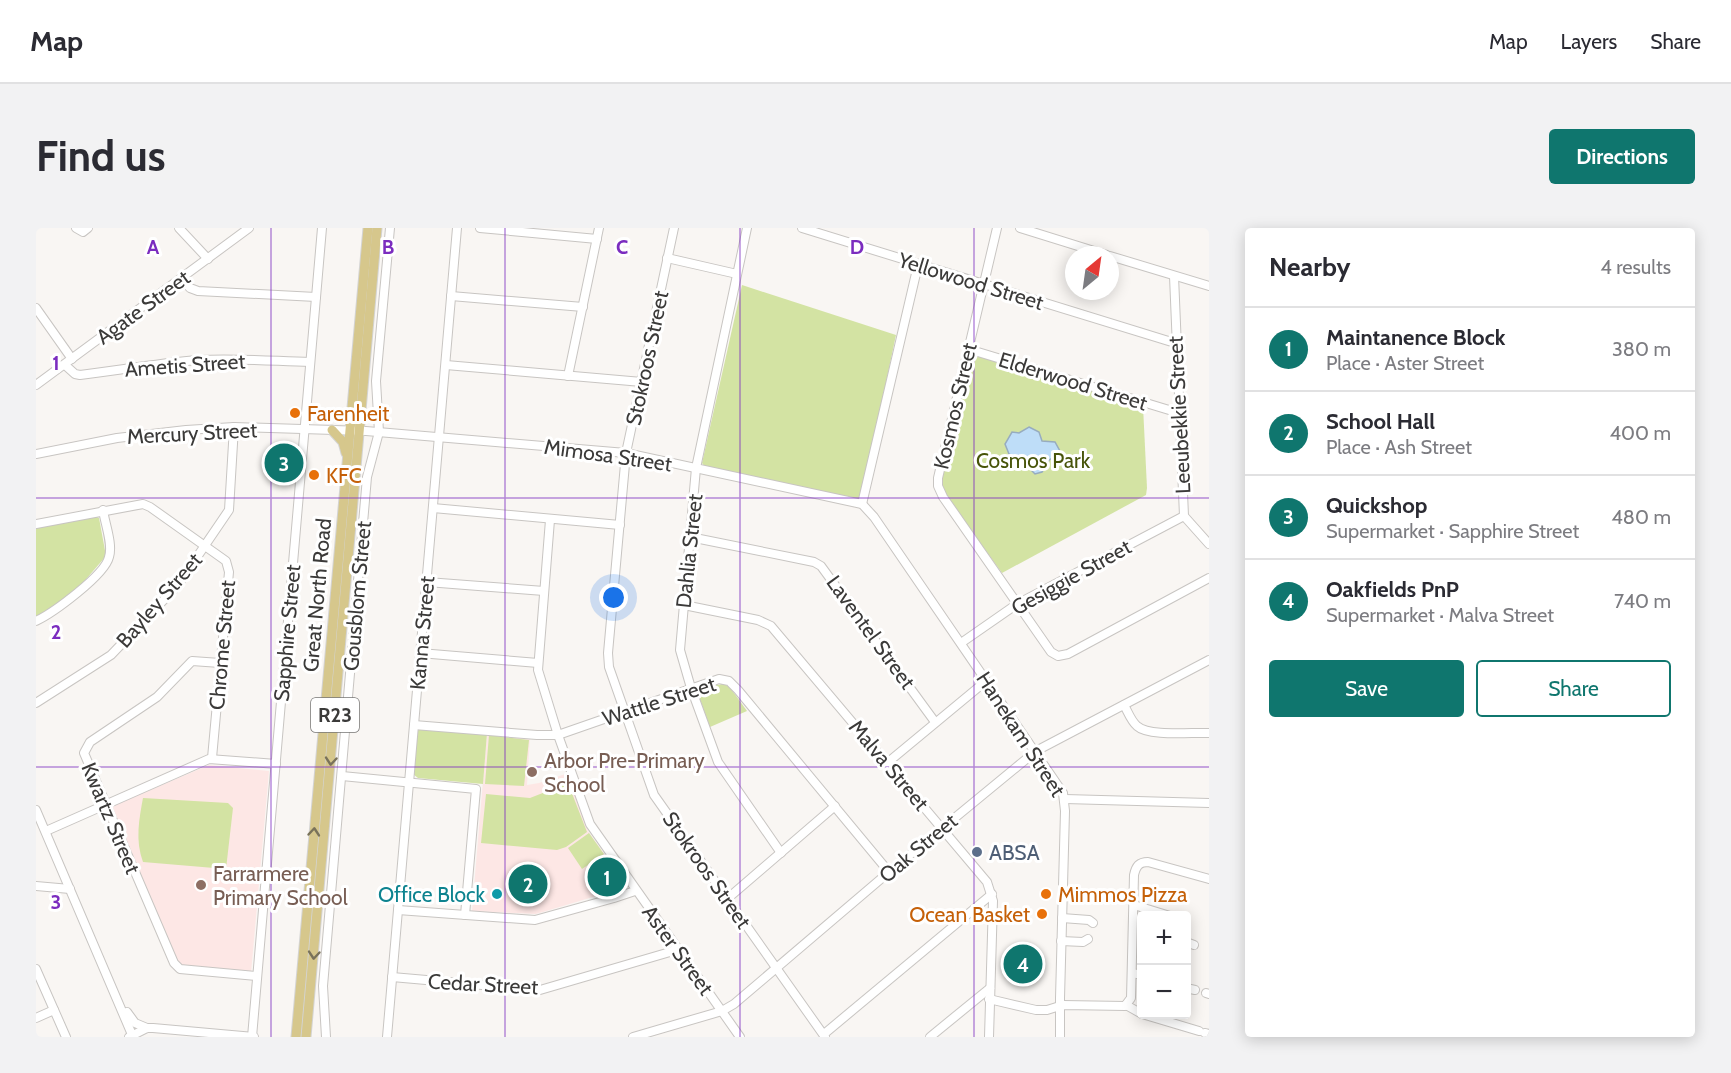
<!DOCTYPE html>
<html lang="en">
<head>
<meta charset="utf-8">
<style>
	:root { --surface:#fff; --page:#f2f2f3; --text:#2b2b33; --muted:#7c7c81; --line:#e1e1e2; --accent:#0f766e }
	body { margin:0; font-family:Cabin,sans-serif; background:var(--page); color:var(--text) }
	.controls { position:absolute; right:18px; bottom:18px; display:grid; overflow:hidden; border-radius:6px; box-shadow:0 3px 15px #0003 }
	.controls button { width:54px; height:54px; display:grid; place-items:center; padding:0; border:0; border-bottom:2px solid var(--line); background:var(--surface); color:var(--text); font:30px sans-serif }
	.compass { position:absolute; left:1029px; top:18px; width:54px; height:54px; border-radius:50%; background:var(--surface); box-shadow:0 3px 15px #0003; rotate:29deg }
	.you { position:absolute; left:578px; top:370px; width:21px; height:21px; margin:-15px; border:4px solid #fff; border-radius:50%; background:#1a73e8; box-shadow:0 0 0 9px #1a73e833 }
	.badge { display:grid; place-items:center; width:39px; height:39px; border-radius:50%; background:var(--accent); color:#fff; font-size:20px; font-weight:700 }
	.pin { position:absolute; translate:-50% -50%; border:3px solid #fff; box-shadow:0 2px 6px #0006 }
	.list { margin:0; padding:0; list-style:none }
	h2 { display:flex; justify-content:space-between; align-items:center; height:78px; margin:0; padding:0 24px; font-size:26px }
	h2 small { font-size:20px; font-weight:400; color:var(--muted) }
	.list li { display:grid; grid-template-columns:39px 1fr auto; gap:18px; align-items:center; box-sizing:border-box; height:84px; padding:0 24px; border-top:2px solid var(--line) }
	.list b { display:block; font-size:22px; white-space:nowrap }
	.list p { margin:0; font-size:20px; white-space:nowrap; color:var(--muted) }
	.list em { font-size:20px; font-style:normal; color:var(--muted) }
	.actions { display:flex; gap:12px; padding:18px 24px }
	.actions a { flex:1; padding:14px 0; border:2px solid var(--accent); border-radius:6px; text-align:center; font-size:21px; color:var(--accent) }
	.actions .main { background:var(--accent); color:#fff }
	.map { position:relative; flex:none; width:1173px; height:809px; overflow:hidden; border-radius:6px }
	header { display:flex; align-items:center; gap:36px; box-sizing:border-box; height:84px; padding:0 30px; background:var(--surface); border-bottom:2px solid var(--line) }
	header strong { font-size:28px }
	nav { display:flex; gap:33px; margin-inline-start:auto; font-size:21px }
	.intro { display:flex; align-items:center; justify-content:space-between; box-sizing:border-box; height:144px; padding:0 36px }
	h1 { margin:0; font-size:42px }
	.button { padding:15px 27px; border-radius:6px; background:var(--accent); color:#fff; font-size:21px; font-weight:700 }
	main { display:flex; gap:36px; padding:0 36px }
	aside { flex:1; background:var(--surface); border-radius:6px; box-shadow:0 3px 15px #0003 }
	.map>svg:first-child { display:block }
	.education { fill:#fde7e5 }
	.green { fill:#d3e3a3 }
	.water { fill:#beddf8; stroke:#97acbf; stroke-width:1.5 }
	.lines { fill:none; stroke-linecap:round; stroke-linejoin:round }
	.minor-casing { stroke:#c8c5c2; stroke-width:10 }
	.major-casing { stroke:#d4d4d3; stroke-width:11 }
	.minor { stroke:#fff; stroke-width:8 }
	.major { stroke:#d6c78c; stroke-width:9 }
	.oneway { stroke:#79725a }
	.grid { fill:none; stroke:#7b2cbf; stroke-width:1.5; stroke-opacity:0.55 }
	.food-dot { fill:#e8710a; stroke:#fff; stroke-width:2 }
	.education-dot { fill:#8d6e63; stroke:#fff; stroke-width:2 }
	.service-dot { fill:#5c6f8a; stroke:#fff; stroke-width:2 }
	.culture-dot { fill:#0f9aa8; stroke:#fff; stroke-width:2 }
	.labels { text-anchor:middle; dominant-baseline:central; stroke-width:6; stroke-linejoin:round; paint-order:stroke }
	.shield { fill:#fff; stroke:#767574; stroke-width:1.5 }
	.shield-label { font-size:20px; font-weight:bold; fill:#3b3a39 }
	.street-label { font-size:21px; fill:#3b3a39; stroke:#fff }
	.food-label { font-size:21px; fill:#c56008; stroke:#fff; text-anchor:start }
	.park-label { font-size:21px; fill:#475409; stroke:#fff }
	.education-label { font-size:21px; fill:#785e54; stroke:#fff; text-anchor:start }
	.service-label { font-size:21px; fill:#4e5e75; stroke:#fff; text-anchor:start }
	.culture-label { font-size:21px; fill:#0d838f; stroke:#fff; text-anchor:end }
	.grid-label { font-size:20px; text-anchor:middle; font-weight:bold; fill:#7b2cbf; stroke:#fff; stroke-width:6; stroke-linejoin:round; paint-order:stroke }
</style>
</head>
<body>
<header>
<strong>Map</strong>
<nav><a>Map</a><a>Layers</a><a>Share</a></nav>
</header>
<div class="intro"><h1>Find us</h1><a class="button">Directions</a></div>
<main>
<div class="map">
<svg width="1173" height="809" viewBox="0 0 1173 809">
	<rect width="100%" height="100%" fill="#f9f6f3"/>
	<g class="education">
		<polygon points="451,505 494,510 491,557 503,555 532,545 552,603 589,655 587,660 500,686 436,683"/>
		<polygon points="173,537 233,543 215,745 148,738 142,735 76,581 79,577"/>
	</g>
	<g class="green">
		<polygon points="706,57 860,107 827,264 822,271 669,239 666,235"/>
		<polygon points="938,127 946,127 1107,178 1111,260 1110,267 966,345 909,267 904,252 933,130"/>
		<polygon points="58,288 63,290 70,328 33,371 0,392 0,300"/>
		<polygon points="686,456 693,458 711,483 674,499 662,466 664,461"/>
		<polygon points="384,500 451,505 447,556 382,550 377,546 381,504"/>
		<polygon points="453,507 493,512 488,558 449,556"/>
		<polygon points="532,555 551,604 530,619 521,622 445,615 450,566 494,570"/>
		<path d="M107,570L192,575L197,580L190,641L107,634C99,613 103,591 107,570Z"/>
		<polygon points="553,605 568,626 546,641 532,620"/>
	</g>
	<polygon class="water" points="993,199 1003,204 1006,213 1019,214 1025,225 1013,232 1006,244 999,246 990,237 982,238 978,229 973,226 969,216 976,204 983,205"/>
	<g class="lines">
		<defs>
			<g id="minor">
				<polyline points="40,0 47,4 52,0"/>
				<polyline points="143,0 172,31"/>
				<polyline points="444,0 561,11"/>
				<polyline points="638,0 590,225 572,425 573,439 618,567 789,809"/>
				<polyline points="711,0 660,240 644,422 655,460 682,534 745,625"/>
				<polyline points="766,0 1139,115"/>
				<polyline points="961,0 902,250 902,258 907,269 1015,424 1022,428 1032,426 1173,350"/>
				<polyline points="984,0 1071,27"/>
				<polyline points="1074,28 1173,58"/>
				<polyline points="631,30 701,46"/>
				<polyline points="1138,48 1148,288 1173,316"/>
				<polyline points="145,50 154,60 162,63 280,69"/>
				<polyline points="415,68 547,79"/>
				<polyline points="0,80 36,131"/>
				<polyline points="932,121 1143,185"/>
				<path d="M29,137L39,146L44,147C84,142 123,135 163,132C200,130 237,133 274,134"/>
				<polyline points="410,137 606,154"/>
				<polyline points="532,148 563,0"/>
				<polyline points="0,157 213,0"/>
				<polyline points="0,226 81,210 150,202 198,199 330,203 590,225 826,276 838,289 1027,565 1029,583 1024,770 1024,809"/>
				<polyline points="826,276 882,37"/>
				<polyline points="397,280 584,297"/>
				<polyline points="514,292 502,442 522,507 554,596 704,809"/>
				<polyline points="0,296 107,276 114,279 190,333 193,344 176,530"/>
				<polyline points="654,309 778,334 785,338 899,494"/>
				<polyline points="391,354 508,363"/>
				<polyline points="648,377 722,392 735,398 951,654 957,673 953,809"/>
				<path d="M0,393C17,385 69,347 73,329C77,316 69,296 67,282"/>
				<polyline points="925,415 981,376 1148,288"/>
				<polyline points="384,425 502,435"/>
				<polyline points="184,435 156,433 121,469 54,514 48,525 138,735 144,741 221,748"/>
				<polyline points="0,475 75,427 142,357 193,282 198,199"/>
				<path d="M1088,477C1092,484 1095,493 1101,498C1113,509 1157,504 1173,505"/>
				<polyline points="378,497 501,507 522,507 683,451 693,453 702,462 853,644"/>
				<polyline points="851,535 950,453"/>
				<polyline points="306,548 440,561 429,687"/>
				<polyline points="1029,571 1173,575"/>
				<polyline points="0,582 97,809"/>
				<polyline points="10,603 173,531 240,536"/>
				<polyline points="0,658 34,661"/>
				<polyline points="691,671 799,578"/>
				<polyline points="1098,677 1134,688"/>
				<polyline points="362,682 499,692 578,670 599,663"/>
				<polyline points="1026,690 1053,692 1057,695"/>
				<polyline points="1025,713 1047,714 1052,711"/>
				<polyline points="1150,714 1158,717"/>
				<polyline points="0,741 30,809"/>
				<polyline points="1096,745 1106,747"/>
				<polyline points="356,749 504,762 634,724 641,720"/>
				<polyline points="1150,760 1159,762"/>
				<polyline points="1170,765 1173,766"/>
				<path d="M953,771L1000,782H1011L1027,777L1089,778L1095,770L1098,647C1100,638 1103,634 1112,634L1173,651"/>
				<polyline points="1090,777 1106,786"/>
				<polyline points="91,784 99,795 111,800"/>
				<polyline points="1106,786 1163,803"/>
				<polyline points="0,790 18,782"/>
				<polyline points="1169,805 1173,806"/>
				<polyline points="788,806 956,666"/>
				<polyline points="93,809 111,800 117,800 218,809"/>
				<polyline points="216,809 286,0"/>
				<polyline points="290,809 287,758 331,249 343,204 340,153 354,0"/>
				<polyline points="351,809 421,0"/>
				<polyline points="597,809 686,783 698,776 853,644 1000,523 1173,432"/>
				<polyline points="894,809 954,760"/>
			</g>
			<g id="major">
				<polyline points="296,202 307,214 310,225"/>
				<polyline points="260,809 332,0"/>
				<polyline points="270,809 341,0"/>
			</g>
		</defs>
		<use href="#minor" class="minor-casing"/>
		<use href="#major" class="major-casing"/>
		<use href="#minor" class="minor"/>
		<use href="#major" class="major"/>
	</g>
	<defs><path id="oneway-chevron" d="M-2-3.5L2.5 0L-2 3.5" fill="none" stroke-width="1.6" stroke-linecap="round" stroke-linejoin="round" transform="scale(1.5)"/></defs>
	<g class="oneway">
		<use href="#oneway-chevron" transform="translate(295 533) rotate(95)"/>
		<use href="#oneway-chevron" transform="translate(278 604) rotate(-85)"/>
		<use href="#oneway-chevron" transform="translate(278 727) rotate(95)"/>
	</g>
	<path class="grid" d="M235,0V809M469,0V809M704,0V809M938,0V809M0,270H1173M0,539H1173"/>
	<g class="food-dot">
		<circle cx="259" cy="185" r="6"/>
		<circle cx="278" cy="247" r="6"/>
		<circle cx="1010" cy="666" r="6"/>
		<circle cx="1006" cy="686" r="6"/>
	</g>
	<g class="education-dot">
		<circle cx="496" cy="544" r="6"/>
		<circle cx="165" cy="657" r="6"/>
	</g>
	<circle class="service-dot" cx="941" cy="624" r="6"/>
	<circle class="culture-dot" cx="461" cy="666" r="6"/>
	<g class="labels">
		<rect class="shield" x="275" y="470" width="48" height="34" rx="4.5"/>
		<g class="shield-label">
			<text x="299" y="487">R23</text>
		</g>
		<g class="street-label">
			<text transform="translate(935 53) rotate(17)">Yellowood Street</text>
			<text transform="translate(107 79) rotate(-36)">Agate Street</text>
			<text transform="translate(611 130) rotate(-78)">Stokroos Street</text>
			<text transform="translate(149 137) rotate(-4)">Ametis Street</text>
			<text transform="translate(1037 153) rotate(17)">Elderwood Street</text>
			<text transform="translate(919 178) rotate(-77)">Kosmos Street</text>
			<text transform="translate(1143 187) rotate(-93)">Leeubekkie Street</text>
			<text transform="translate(156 205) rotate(-3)">Mercury Street</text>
			<text transform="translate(572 227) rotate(8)">Mimosa Street</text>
			<text transform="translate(653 323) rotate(-84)">Dahlia Street</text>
			<text transform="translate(1035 349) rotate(-29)">Gesiggie Street</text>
			<text transform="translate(281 367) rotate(-85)">Great North Road</text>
			<text transform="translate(321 368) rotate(-85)">Gousblom Street</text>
			<text transform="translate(123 372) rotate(-49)">Bayley Street</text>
			<text transform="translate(835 404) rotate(54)">Laventel Street</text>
			<text transform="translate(251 405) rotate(-85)">Sapphire Street</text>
			<text transform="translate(386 405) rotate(-85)">Kanna Street</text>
			<text transform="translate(186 417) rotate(-85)">Chrome Street</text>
			<text transform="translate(623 473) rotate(-18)">Wattle Street</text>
			<text transform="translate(985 506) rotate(57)">Hanekam Street</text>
			<text transform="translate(853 537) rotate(50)">Malva Street</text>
			<text transform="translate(75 590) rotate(67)">Kwartz Street</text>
			<text transform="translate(882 620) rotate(-40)">Oak Street</text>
			<text transform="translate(671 642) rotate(55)">Stokroos Street</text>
			<text transform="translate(642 722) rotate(54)">Aster Street</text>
			<text transform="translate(447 756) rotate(3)">Cedar Street</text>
		</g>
		<g class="food-label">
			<text x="271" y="185">Farenheit</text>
			<text x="290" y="247">KFC</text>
			<text x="1022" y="666">Mimmos Pizza</text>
			<text x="994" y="686" text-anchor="end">Ocean Basket</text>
		</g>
		<g class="park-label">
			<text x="997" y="232">Cosmos Park</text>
		</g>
		<g class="education-label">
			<text x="508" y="532">Arbor Pre-Primary<tspan x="508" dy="24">School</tspan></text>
			<text x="177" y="645">Farrarmere<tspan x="177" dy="24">Primary School</tspan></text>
		</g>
		<g class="service-label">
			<text x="953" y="624">ABSA</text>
		</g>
		<g class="culture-label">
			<text x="449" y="666">Office Block</text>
		</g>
	</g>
	<g class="grid-label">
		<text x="117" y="26">A</text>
		<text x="352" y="26">B</text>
		<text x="586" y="26">C</text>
		<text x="821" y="26">D</text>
		<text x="20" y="142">1</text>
		<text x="20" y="411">2</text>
		<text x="20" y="681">3</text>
	</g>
</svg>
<div class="controls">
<button>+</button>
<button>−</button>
</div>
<svg class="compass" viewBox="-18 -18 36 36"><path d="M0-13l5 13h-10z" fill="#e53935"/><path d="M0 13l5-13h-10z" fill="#7c7c81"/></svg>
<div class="you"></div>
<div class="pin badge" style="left:571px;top:649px">1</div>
<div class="pin badge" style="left:492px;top:656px">2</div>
<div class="pin badge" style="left:248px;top:235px">3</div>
<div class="pin badge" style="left:987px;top:736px">4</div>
</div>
<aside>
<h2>Nearby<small>4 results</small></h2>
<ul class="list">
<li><span class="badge">1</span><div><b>Maintanence Block</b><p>Place · Aster Street</p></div><em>380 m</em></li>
<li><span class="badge">2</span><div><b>School Hall</b><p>Place · Ash Street</p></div><em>400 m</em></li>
<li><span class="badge">3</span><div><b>Quickshop</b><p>Supermarket · Sapphire Street</p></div><em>480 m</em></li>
<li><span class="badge">4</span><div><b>Oakfields PnP</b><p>Supermarket · Malva Street</p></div><em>740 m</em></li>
</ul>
<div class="actions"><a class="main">Save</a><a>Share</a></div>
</aside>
</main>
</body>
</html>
